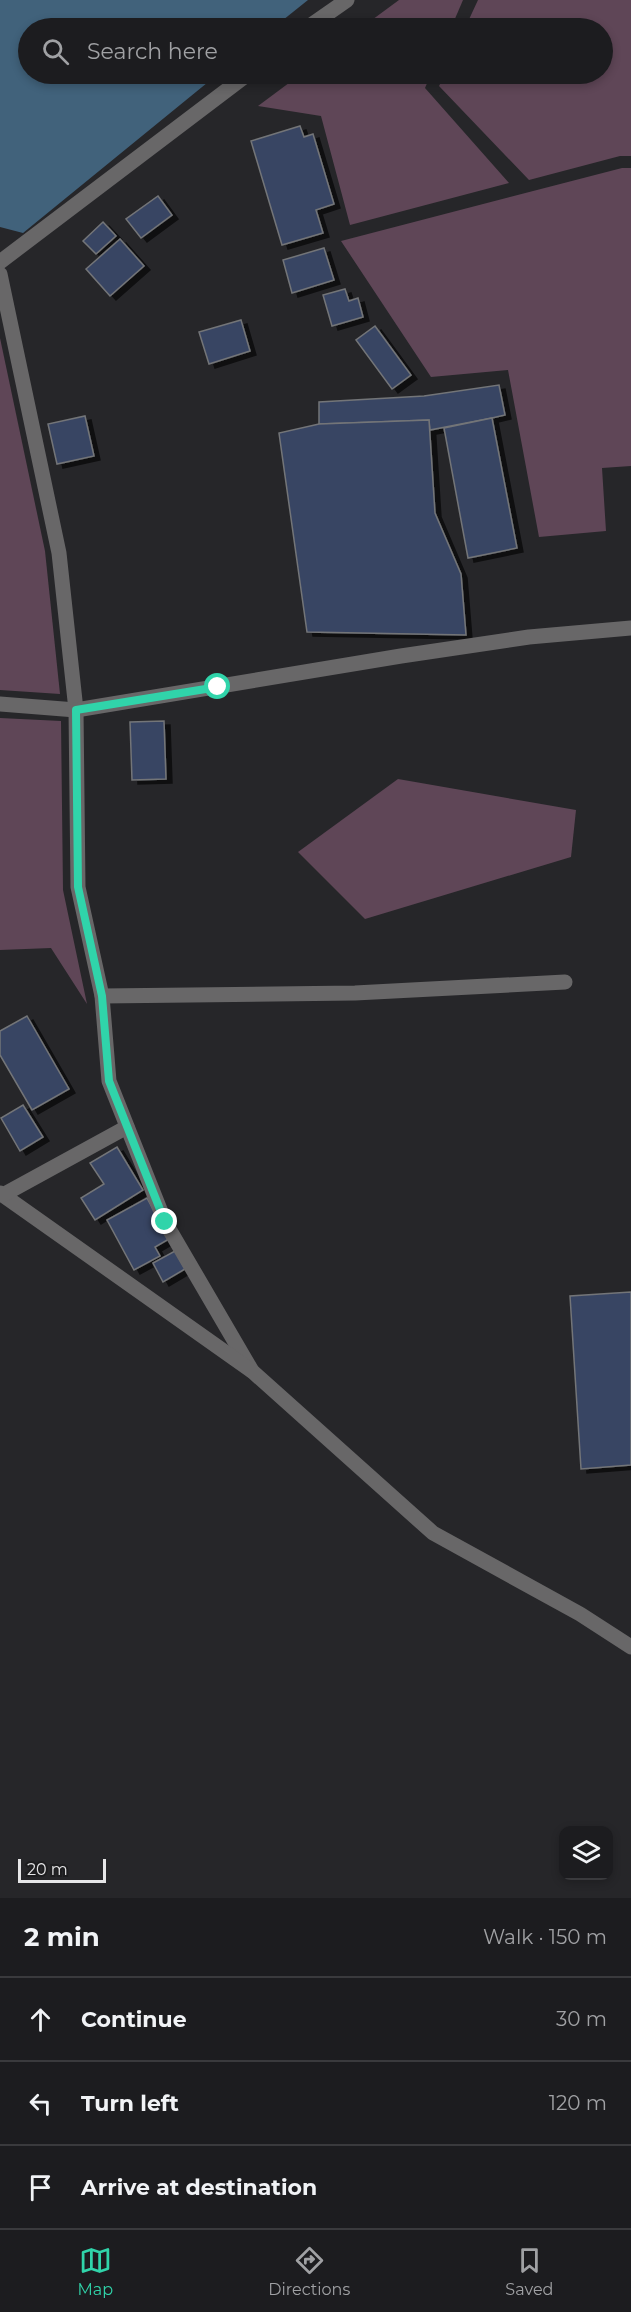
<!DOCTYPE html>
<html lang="en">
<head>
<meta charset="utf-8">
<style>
	:root { --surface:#1c1c1f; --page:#29292c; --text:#f1f3f6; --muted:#a0a1a4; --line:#3a3a3d; --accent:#30d4aa }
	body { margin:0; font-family:Montserrat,sans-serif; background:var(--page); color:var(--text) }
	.controls { position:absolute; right:18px; bottom:18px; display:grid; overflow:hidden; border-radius:12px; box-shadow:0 3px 9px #0003 }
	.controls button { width:54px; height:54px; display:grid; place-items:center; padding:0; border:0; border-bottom:2px solid var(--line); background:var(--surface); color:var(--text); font:30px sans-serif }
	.scale { position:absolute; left:18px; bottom:15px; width:88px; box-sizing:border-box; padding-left:6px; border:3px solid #e6e6e8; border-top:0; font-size:16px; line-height:21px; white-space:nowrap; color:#e6e6e8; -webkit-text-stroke:4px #1d1d1f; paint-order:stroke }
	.stop { position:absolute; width:18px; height:18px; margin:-14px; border:4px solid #30d4aa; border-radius:50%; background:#fff }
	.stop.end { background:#30d4aa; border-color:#fff; box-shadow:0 2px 6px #0008 }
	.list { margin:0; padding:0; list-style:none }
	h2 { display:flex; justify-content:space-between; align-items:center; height:78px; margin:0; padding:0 24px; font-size:26px }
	h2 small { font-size:20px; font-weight:400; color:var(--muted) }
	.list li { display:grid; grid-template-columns:39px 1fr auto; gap:18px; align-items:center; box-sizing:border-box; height:84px; padding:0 24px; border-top:2px solid var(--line) }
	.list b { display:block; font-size:22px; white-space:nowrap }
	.list em { font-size:20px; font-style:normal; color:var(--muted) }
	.icon { flex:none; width:33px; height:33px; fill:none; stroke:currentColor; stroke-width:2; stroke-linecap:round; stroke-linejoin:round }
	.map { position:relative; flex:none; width:631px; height:1898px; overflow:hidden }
	.search { position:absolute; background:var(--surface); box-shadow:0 3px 9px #0003; left:18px; right:18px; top:18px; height:66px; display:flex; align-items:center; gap:15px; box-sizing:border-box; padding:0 21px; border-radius:33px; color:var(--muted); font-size:22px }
	.sheet { height:330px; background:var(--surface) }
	nav { display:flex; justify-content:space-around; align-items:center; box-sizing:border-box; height:84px; border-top:2px solid var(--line); background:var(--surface); font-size:16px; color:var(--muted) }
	nav a { display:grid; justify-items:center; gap:3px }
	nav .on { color:var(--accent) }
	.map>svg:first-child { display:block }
	.green { fill:#5f4657 }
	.water { fill:#41627b }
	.building { fill:#394564; stroke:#737578; stroke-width:1.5; filter:url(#shadow) }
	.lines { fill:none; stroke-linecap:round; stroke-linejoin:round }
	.street { stroke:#686768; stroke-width:15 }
	.route { stroke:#30d4aa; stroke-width:8 }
</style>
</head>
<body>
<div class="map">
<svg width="631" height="1898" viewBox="0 0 631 1898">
	<defs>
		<filter id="shadow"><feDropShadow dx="6" dy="4" stdDeviation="0" flood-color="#0009"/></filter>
	</defs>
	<rect width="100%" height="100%" fill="#262629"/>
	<g class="green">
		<polygon points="399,0 463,0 451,28 361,28"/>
		<polygon points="478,0 631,0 631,156 620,156 529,180 439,86 445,74 602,74 602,28 465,28"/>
		<polygon points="301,74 431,74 425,88 509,183 350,225 321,116 258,106"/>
		<polygon points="622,168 631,168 631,466 602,468 606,531 539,537 508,370 431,377 341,241"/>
		<polygon points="0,338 45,551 60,694 0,690"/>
		<polygon points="0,718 61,721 63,890 87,1004 51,948 0,950"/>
		<polygon points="398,779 576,810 571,857 365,919 298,852"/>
	</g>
	<polygon class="water" points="0,0 308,0 273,28 28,28 28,74 218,74 23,233 0,227"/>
	<g class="building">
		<polygon points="300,126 304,137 313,134 334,204 316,210 323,233 282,245 251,141"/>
		<polygon points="158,196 172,215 141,238 126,219"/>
		<polygon points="103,222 116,236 96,254 83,241"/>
		<polygon points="120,239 144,266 110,296 86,269"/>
		<polygon points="324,248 334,280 292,293 283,260"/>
		<polygon points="345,289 349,301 358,298 363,317 332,326 323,295"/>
		<polygon points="241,320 250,351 209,364 199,332"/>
		<polygon points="375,326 411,375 392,389 356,340"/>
		<polygon points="499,385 505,415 492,418 430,430 429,420 319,424 319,402 424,396"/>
		<polygon points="85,416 94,456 57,464 48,424"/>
		<polygon points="492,418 517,548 468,558 444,428"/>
		<polygon points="429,420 435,513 461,574 466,635 307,632 279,433 319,424"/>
		<polygon points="164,721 166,779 132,780 130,722"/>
		<polygon points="27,1016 69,1089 32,1110 0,1055 0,1031"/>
		<polygon points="23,1105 43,1137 20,1151 1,1118"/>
		<polygon points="117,1147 143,1190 95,1220 81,1198 104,1184 90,1163"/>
		<polygon points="147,1198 169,1239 155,1247 160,1256 134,1270 107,1220"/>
		<polygon points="175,1251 185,1269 163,1282 153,1263"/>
		<polygon points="631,1292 631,1465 581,1469 570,1296"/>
	</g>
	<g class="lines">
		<g class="street">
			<polyline points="307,28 347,0"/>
			<polyline points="0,262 248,74"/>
			<polyline points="0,274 59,553 76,710 78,887 102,996 109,1081 165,1222 252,1371"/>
			<polyline points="0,704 76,710 401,656 529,637 631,628"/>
			<polyline points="102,996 355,993 565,982"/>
			<polyline points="0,1193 252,1371 433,1533 580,1614 631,1647"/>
			<polyline points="3,1195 127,1127"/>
		</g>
	</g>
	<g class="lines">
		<polyline class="route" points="165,1222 109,1081 102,996 78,887 76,710 218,687"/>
	</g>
</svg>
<div class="controls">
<button><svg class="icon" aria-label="layers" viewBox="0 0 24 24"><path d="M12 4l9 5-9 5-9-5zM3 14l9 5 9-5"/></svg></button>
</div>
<div class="scale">20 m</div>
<div class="stop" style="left:218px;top:687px"></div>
<div class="stop end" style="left:165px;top:1222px"></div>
<div class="search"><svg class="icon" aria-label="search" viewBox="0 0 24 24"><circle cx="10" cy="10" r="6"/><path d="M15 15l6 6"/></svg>Search here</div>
</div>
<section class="sheet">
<h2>2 min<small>Walk · 150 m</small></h2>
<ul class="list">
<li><svg class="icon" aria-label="ahead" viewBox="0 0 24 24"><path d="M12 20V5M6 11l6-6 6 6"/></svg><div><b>Continue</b></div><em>30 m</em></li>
<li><svg class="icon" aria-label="left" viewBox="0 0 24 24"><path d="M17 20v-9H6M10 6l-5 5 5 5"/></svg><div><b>Turn left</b></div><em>120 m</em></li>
<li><svg class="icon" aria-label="arrive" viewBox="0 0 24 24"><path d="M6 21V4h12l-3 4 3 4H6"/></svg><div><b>Arrive at destination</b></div></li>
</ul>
</section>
<nav>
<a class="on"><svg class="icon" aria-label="map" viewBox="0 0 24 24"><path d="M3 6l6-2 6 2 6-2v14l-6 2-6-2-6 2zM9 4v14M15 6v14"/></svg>Map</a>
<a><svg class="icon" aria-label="directions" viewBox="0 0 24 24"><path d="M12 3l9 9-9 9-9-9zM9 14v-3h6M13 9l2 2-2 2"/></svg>Directions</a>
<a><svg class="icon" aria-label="saved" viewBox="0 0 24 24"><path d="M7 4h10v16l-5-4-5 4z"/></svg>Saved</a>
</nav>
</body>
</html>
